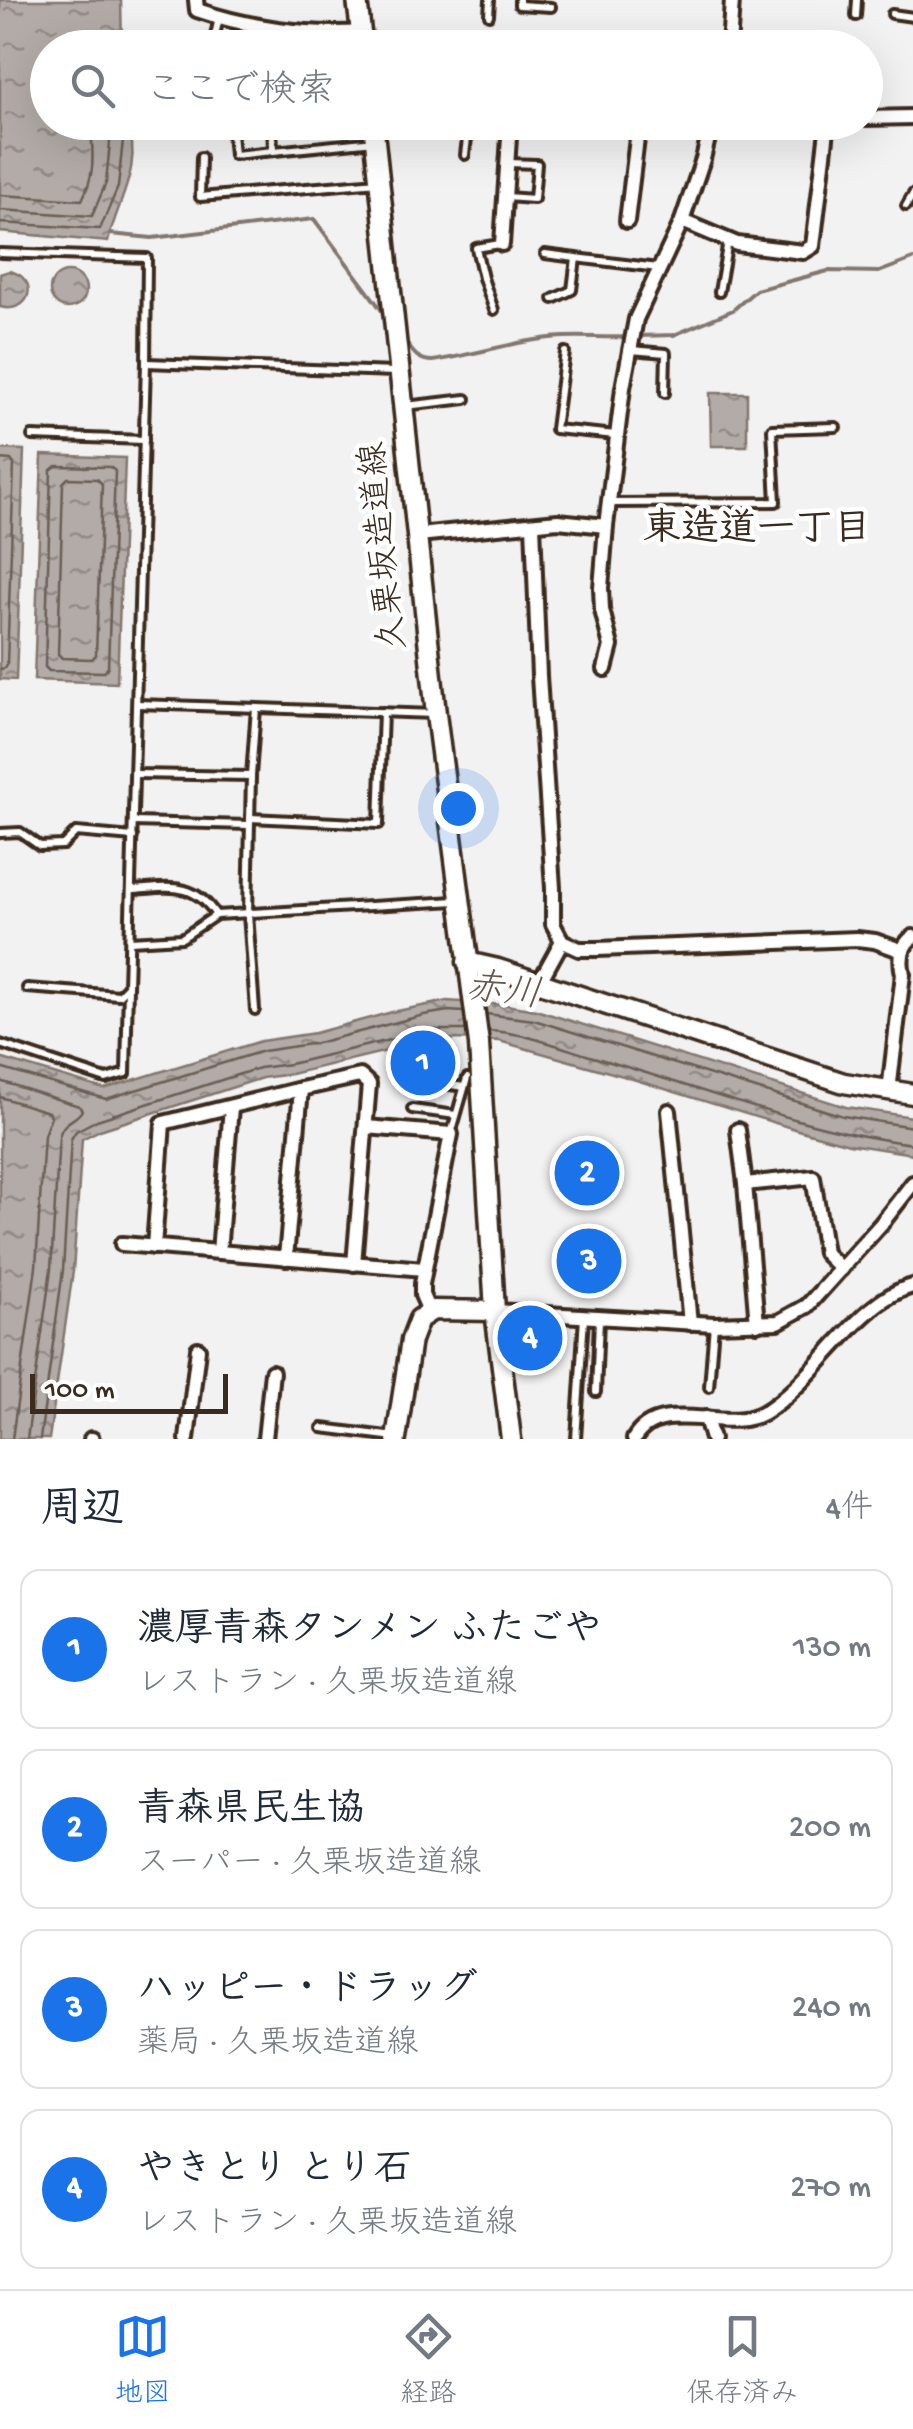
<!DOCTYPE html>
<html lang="ja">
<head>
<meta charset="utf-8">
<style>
	:root { --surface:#fff; --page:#f2f2f3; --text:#1f2937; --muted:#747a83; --line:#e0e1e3; --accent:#1a73e8 }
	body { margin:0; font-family:"Gochi Hand","Klee One",sans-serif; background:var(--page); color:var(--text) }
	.scale { position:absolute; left:30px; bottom:25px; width:198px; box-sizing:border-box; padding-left:10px; border:5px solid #3b2a1e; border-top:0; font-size:28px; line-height:35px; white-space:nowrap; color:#3b2a1e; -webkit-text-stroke:8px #fff; paint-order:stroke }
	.you { position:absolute; left:458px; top:808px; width:35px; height:35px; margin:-25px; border:8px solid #fff; border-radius:50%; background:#1a73e8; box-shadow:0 0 0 15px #1a73e833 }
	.badge { display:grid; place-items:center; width:65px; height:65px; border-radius:50%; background:var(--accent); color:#fff; font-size:32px; font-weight:700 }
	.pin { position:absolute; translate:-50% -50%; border:5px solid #fff; box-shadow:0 2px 10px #0006 }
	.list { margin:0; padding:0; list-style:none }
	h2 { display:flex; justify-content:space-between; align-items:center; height:130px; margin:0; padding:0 40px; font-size:42px }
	h2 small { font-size:32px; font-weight:400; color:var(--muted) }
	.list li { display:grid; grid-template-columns:65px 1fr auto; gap:30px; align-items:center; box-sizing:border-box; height:160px; margin:0 20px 20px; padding:0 20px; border:2px solid var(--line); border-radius:20px }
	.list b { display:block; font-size:38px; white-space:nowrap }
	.list p { margin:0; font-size:32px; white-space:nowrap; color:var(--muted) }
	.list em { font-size:32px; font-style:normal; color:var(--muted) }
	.icon { flex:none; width:55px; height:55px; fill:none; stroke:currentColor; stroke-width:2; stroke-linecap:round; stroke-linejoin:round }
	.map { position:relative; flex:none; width:913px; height:1439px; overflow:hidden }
	.search { position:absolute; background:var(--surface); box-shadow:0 10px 40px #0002; left:30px; right:30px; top:30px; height:110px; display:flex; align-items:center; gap:25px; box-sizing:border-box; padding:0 35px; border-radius:55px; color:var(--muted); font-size:38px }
	.sheet { height:850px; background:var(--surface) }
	nav { display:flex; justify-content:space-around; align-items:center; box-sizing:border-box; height:140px; border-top:2px solid var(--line); background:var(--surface); font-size:28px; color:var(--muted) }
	nav a { display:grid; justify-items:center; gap:5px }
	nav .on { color:var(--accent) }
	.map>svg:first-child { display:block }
	.water { fill:url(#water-ripples); stroke:#827770; stroke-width:2.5 }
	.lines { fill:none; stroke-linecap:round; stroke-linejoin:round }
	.shore { stroke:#6b5e55; stroke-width:2.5 }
	.stream { stroke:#827770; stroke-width:4 }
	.service-casing { stroke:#3b2a1e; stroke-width:14 }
	.minor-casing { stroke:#3b2a1e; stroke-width:20 }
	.tertiary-casing { stroke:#3b2a1e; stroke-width:25 }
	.secondary-casing { stroke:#3b2a1e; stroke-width:25 }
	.service { stroke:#fff; stroke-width:6 }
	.minor { stroke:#fff; stroke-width:12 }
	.tertiary { stroke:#fff; stroke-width:18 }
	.secondary { stroke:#fff; stroke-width:18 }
	.labels { text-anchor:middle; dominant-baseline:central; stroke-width:9; stroke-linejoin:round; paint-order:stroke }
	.street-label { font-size:35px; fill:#3b2a1e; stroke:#fff }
	.neighbourhood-label { font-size:38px; font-weight:bold; fill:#3b2a1e; stroke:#fff }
	.water-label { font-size:38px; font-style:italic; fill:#65574e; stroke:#fff }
</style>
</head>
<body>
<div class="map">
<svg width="913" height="1439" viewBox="0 0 913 1439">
	<defs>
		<pattern id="water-ripples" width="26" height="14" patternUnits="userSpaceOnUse" patternTransform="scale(2.5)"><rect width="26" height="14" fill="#b2aba7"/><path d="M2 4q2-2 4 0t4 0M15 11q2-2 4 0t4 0" fill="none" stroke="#928b87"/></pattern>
	</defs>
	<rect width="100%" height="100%" fill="#f3f2f2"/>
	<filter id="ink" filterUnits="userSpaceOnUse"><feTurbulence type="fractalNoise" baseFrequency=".01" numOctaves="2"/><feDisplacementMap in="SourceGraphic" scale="20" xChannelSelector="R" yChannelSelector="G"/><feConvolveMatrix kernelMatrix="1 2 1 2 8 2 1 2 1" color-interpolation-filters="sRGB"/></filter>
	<g filter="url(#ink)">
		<g class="water">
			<path d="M0,0H121L122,47L48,48V122L127,123C144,167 117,201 108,242L0,232Z"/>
			<path d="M9,271C41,278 31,315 0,307V274Z"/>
			<circle cx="68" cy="290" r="18"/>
			<polygon points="710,393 747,393 747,446 711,446"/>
			<polygon points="0,449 24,450 16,680 0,679"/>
			<polygon points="42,455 125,458 117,683 34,680"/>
			<polygon points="447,1001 506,1005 536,1010 846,1107 913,1117 913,1154 849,1144 801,1131 623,1076 499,1041 454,1039 433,1040 291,1074 262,1078 100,1130 82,1139 73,1271 49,1439 0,1439 0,1058 104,1089 261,1041 315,1033 392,1012"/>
		</g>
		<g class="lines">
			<g class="shore">
				<path d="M0,195L82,200C97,170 92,153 91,122"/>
				<polyline points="0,210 92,216 106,183 110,142 106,122"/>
				<polyline points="0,223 100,229 118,187 123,140 119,122"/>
				<polyline points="0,459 11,460 14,464 7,664 5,668 0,669"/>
				<polygon points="56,466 110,467 115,471 108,667 104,672 49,671 45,667 51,470"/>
				<polygon points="68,478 97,479 102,484 96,655 92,659 62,658 58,654 63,483"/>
				<polyline points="486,1014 534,1020 843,1116 913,1127"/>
				<path d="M489,1031C523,1032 560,1047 593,1057C699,1087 803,1130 913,1144"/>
				<polyline points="0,1068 106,1099 263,1051 317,1043 424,1015 448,1011 464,1012"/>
				<path d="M0,1081L79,1106L82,1110C77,1121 63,1119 59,1137L51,1269L27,1439"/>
				<polyline points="0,1097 48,1112 51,1116 44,1135 36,1267 12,1439"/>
				<polyline points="40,1439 63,1270 71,1139 76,1131 97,1120 259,1068 290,1064 431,1030 466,1030"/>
			</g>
			<g class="stream">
				<polyline points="110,234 152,238 314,219 386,316"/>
				<polyline points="638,336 674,335 733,310 756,290 828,271 879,272 913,259"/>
				<path d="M404,340C413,352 417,361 433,361C477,355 519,339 564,337C585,336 606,338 627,337"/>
			</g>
			<defs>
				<g id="service">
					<polyline points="519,0 519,5 551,7"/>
					<polyline points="892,14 913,17"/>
					<polyline points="489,15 490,0"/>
					<polyline points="856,16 857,0"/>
					<polyline points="212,48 219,18"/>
					<polyline points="231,122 234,155 375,141"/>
					<polyline points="272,122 273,151"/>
					<polyline points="465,155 469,122"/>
					<polyline points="201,157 200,197 378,182"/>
					<polyline points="506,197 534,199 537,164 508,163"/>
					<polyline points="906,206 913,194"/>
					<polyline points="0,253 147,258 146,363 128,986 119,995 27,988"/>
					<polyline points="545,254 576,258"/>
					<polyline points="719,292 728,241"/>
					<polyline points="553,299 572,290 576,258 658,268"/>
					<polyline points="494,310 483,278 476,248 500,244"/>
					<polyline points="631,350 666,353 665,393"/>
					<polyline points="565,352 555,429 616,435"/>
					<polyline points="146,363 395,372"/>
					<polyline points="405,406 466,399"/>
					<polyline points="32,436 144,440"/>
					<polyline points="610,503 776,502 772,429 836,427"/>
					<polyline points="137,704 435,714"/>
					<polyline points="135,774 251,776"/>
					<polyline points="250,818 379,824 383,712"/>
					<polyline points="133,822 249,825"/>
					<polyline points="0,833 20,832 40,846 63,845 76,832 133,837"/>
					<path d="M132,890C168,888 193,880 216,915"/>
					<polyline points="130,941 182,938 216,915 456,901"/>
					<polyline points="255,1010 248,914 251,776 256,708"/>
					<polyline points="0,1044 106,1079 126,1073 128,987"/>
					<polyline points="418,1080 464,1087"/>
					<polyline points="412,1109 456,1115"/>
					<polyline points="451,1134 467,1078"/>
					<polyline points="709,1387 714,1324"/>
					<polyline points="596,1392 599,1319"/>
					<polyline points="322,1428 395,1437"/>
					<polyline points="576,1439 584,1317"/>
				</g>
				<g id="minor">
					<path d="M196,0L197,10C246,27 308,36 361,32"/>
					<polyline points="729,48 732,0"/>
					<polyline points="866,118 913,117"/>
					<polyline points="627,221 639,122"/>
					<polyline points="682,221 737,244 803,252 813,246 828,122"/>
					<polyline points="502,244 510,122"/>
					<polyline points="533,524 539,676 553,888 553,924 562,941 579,949 597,949 857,939 875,941 903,951"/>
					<polyline points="418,535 558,521 606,526"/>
					<polyline points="605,669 611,646 602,610 601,588 606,526 623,388 636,319 682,221 703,159 712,122"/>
					<polyline points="539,983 562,941"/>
					<path d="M889,1091L903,974C900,961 900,946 913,937"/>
					<polyline points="669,1111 690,1323"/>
					<polyline points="366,1127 451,1134 422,1284 422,1295 429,1311"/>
					<polyline points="738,1130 745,1184 757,1324"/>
					<polyline points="745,1184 813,1177 825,1253 841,1269"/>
					<polyline points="122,1244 424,1269"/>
					<polyline points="154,1247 163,1123 301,1089 360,1076 369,1084 354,1264"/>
					<polyline points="219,1252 231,1107"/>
					<polyline points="286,1258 301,1089"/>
					<polyline points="495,1311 714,1324 778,1322 807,1306 881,1224 913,1183"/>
					<polyline points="706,1418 712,1439"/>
					<polyline points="91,1439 92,1439"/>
					<polyline points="187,1439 198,1349"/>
					<polyline points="265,1439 272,1372"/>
					<path d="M634,1439C659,1396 726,1434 763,1413C815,1383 857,1300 913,1286"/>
				</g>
				<polyline id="tertiary" points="396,1439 411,1340 419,1319 433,1310 495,1311"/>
				<g id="secondary">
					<polyline points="357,0 363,48"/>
					<polyline points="373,122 436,714 479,1044 495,1311 511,1439"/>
					<polyline points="467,962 498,969 844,1083 913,1094"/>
				</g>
			</defs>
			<use href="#service" class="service-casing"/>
			<use href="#minor" class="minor-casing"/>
			<use href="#tertiary" class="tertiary-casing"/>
			<use href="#secondary" class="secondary-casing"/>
			<use href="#service" class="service"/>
			<use href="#minor" class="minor"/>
			<use href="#tertiary" class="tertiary"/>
			<use href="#secondary" class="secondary"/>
		</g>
	</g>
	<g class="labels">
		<g class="street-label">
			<text transform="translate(386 546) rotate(-96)">久栗坂造道線</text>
		</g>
		<g class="neighbourhood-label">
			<text x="757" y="532">東造道一丁目</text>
		</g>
		<g class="water-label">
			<text transform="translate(503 994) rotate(7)">赤川</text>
		</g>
	</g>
</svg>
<div class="scale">100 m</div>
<div class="you"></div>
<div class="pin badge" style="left:423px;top:1063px">1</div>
<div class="pin badge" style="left:587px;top:1173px">2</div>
<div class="pin badge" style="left:589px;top:1261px">3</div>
<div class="pin badge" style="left:530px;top:1338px">4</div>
<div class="search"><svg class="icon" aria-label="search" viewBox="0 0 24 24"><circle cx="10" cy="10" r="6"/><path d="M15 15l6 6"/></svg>ここで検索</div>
</div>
<section class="sheet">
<h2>周辺<small>4件</small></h2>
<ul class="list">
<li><span class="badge">1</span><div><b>濃厚青森タンメン ふたごや</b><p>レストラン · 久栗坂造道線</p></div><em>130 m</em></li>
<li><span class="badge">2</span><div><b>青森県民生協</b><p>スーパー · 久栗坂造道線</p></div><em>200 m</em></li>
<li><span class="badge">3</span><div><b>ハッピー・ドラッグ</b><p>薬局 · 久栗坂造道線</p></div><em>240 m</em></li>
<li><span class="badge">4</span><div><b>やきとり とり石</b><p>レストラン · 久栗坂造道線</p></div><em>270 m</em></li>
</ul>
</section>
<nav>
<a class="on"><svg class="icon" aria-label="map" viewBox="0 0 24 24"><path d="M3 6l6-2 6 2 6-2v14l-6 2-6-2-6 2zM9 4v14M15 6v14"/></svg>地図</a>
<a><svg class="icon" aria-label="directions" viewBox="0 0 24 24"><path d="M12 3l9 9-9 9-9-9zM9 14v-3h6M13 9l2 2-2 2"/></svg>経路</a>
<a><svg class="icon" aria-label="saved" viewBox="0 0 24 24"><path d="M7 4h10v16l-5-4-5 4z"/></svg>保存済み</a>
</nav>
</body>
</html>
